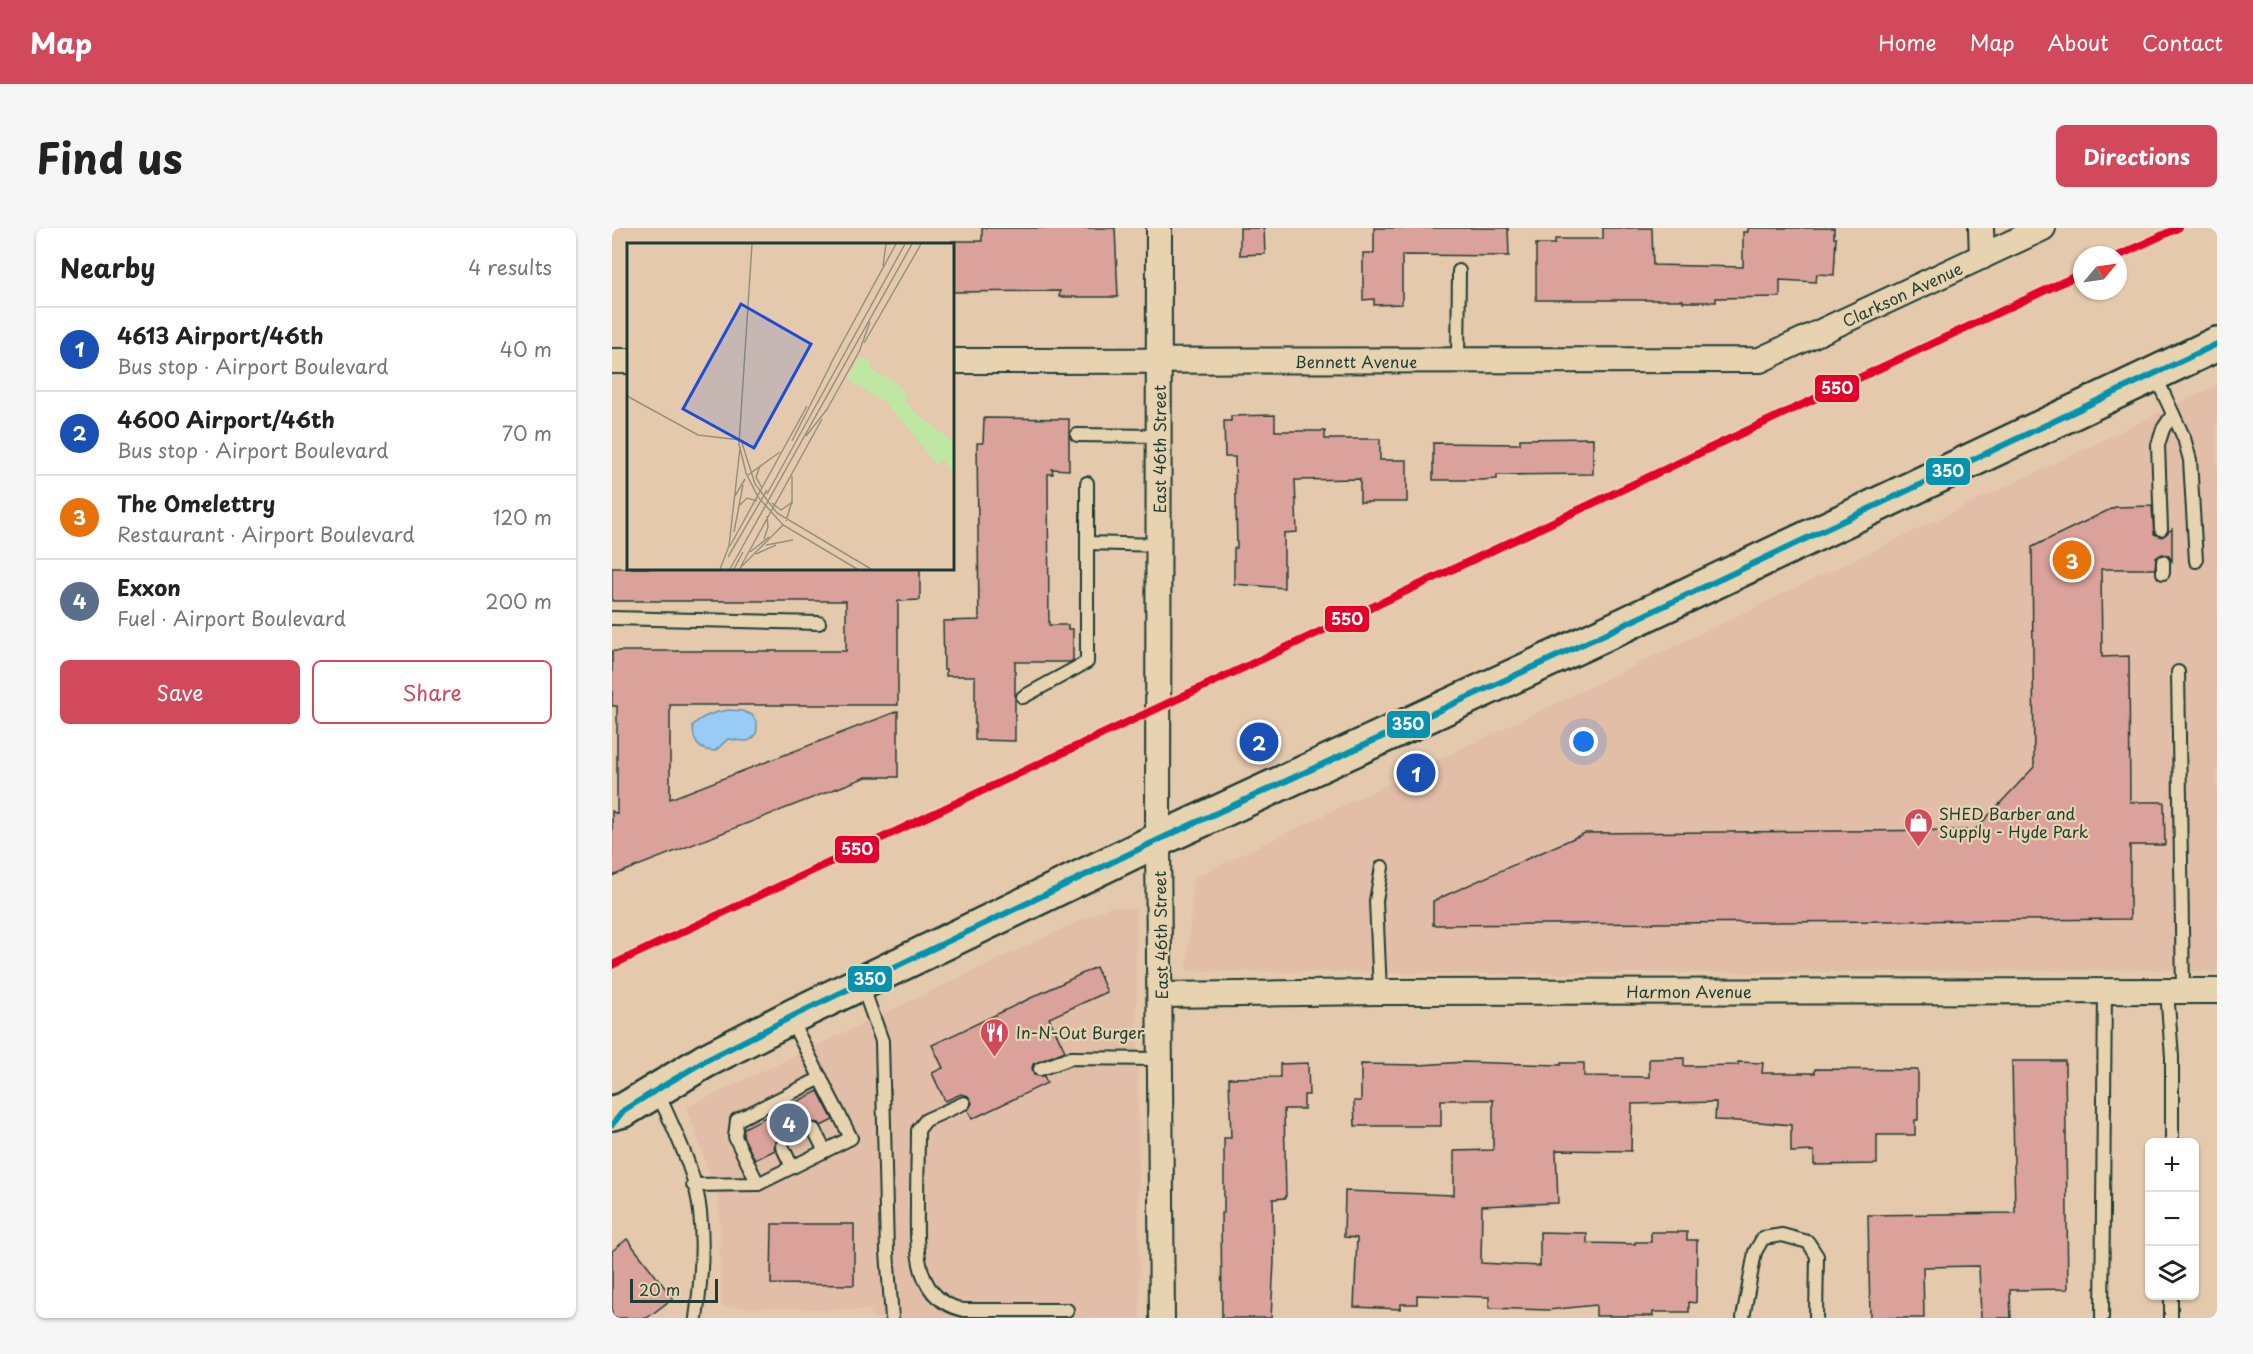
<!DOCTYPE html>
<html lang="en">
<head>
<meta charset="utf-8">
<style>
	:root { --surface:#fff; --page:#f6f6f6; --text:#222; --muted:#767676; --line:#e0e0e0; --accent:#d1495b }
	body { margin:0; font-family:"Playpen Sans",sans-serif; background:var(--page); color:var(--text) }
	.controls { position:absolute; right:18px; bottom:18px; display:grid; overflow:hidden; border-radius:9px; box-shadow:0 2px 4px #0004 }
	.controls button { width:54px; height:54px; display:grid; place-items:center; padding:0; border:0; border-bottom:2px solid var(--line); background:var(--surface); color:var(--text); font:30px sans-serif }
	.compass { position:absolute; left:1461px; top:18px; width:54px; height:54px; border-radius:50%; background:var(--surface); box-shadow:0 2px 4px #0004; rotate:61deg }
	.scale { position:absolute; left:18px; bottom:15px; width:88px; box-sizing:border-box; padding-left:6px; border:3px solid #1f3d34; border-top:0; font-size:16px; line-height:21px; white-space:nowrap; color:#1f3d34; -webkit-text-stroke:4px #e8d3b1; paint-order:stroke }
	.you { position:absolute; left:972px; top:514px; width:21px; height:21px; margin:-15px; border:4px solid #fff; border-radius:50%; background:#1a73e8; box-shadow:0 0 0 9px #1a73e833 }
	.badge { display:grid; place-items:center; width:39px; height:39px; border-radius:50%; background:var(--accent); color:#fff; font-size:20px; font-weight:700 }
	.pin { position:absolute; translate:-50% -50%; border:3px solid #fff; box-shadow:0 2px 6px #0006 }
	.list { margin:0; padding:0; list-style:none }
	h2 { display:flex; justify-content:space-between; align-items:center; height:78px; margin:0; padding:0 24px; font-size:26px }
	h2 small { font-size:20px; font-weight:400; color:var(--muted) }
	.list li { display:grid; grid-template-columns:39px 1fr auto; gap:18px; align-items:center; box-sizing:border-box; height:84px; padding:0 24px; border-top:2px solid var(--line) }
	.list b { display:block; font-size:22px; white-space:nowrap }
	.list p { margin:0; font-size:20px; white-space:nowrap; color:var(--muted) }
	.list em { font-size:20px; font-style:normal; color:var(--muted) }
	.actions { display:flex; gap:12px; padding:18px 24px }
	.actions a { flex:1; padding:14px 0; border:2px solid var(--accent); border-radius:9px; text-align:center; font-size:21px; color:var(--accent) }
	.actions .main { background:var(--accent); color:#fff }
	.icon { flex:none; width:33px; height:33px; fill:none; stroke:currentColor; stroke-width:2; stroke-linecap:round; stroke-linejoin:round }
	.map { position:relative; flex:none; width:1605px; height:1090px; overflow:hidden; border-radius:9px }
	header { display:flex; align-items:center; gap:36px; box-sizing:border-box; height:84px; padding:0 30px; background:var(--accent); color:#fff }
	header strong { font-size:28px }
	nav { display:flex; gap:33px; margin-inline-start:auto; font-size:21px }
	.intro { display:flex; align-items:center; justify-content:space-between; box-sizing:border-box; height:144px; padding:0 36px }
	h1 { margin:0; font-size:42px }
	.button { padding:15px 27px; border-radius:9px; background:var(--accent); color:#fff; font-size:21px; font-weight:700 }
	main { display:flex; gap:36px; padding:0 36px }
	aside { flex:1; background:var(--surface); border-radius:9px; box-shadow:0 2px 4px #0004 }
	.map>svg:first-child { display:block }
	.built { fill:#e2bda8 }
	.water { fill:#98cbf5; stroke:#6892a8; stroke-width:1.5 }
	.building { fill:#dba19b; stroke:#1f3d34; stroke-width:1.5 }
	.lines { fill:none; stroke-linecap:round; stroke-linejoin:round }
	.lane-casing { stroke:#1f3d34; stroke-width:16 }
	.street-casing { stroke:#1f3d34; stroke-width:28 }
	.primary-casing { stroke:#1f3d34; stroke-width:38 }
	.lane { stroke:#e8d3b1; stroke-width:12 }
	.street { stroke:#e8d3b1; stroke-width:24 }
	.primary { stroke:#e8d3b1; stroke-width:33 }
	.bus-1-casing { stroke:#e8d3b1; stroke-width:10 }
	.bus-1 { stroke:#0693af; stroke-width:6 }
	.rail-1-casing { stroke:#e8d3b1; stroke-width:12 }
	.rail-1 { stroke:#e4002b; stroke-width:8 }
	.labels { text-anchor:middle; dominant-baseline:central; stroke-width:4.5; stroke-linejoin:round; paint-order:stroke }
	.street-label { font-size:16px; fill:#1f3d34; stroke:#e8d3b1 }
	.poi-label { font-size:16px; fill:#1f3d34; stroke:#e8d3b1; text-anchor:start }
	.inset-road { fill:none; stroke:#96917d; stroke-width:1.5 }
	.view { fill:#1d4ed8; fill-opacity:0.15; stroke:#1d4ed8; stroke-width:3 }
	.inset-edge { fill:none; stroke:#1f3d34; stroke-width:3 }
	.line-badge { stroke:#e8d3b1; stroke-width:2 }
	.badge-label { font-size:16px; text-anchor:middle; font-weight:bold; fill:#fff }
</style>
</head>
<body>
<header>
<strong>Map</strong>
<nav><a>Home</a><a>Map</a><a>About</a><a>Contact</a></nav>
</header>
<div class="intro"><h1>Find us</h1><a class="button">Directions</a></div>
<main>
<aside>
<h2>Nearby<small>4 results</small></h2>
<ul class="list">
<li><span class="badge" style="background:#1a4fb4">1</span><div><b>4613 Airport/46th</b><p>Bus stop · Airport Boulevard</p></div><em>40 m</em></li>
<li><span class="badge" style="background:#1a4fb4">2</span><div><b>4600 Airport/46th</b><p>Bus stop · Airport Boulevard</p></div><em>70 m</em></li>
<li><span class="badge" style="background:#e8710a">3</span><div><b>The Omelettry</b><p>Restaurant · Airport Boulevard</p></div><em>120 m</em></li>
<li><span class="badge" style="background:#5c6f8a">4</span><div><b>Exxon</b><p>Fuel · Airport Boulevard</p></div><em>200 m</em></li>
</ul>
<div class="actions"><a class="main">Save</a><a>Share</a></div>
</aside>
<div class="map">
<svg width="1605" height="1090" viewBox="0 0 1605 1090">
	<rect width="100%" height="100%" fill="#e5c9ad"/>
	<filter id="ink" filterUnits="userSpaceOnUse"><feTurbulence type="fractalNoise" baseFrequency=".0167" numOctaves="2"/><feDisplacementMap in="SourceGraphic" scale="12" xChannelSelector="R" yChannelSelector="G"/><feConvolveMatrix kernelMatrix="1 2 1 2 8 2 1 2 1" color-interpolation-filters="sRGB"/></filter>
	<g filter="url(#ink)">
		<g class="built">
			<polygon points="1605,157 1605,744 1548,742 881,746 575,743 581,650"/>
			<polygon points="499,678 524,682 528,1090 260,1090 258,1082 109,1079 107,975 75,879"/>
		</g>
		<path class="water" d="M117,482L130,483L140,487C148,496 147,514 131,513C126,513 121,511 116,511L103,523C85,523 81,513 81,497C92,487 103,484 117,482Z"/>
		<g class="building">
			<polygon points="370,0 503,0 506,69 447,69 448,63 340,64 340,13 370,13"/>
			<polygon points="628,0 652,0 653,26 628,27"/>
			<polygon points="762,0 896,0 897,28 790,27 790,76 762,77 762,71 751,72 751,25 762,25"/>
			<polygon points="991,0 1040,0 1041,37 1131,39 1131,4 1136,4 1136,0 1222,0 1222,10 1224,10 1222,47 1205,46 1204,54 1168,52 1168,69 1104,70 1104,74 1071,74 1071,72 924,72 924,16 943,16 943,11 991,11"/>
			<polygon points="663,187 663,203 713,203 713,211 768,211 768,232 795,232 795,274 748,274 748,251 683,252 685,304 672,305 672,360 622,356 622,320 625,320 623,229 613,229 612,193 619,193 619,188"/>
			<polygon points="372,190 457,191 457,242 440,241 441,246 436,246 437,397 456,397 456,401 461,401 461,432 458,434 403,434 403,513 363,512 363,448 334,448 334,442 332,442 331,393 367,392 365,215 371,215"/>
			<polygon points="981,210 981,246 885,247 885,251 870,252 821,252 821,215 908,216 908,211"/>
			<polygon points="1540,278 1542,306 1550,309 1560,301 1560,333 1556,327 1550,326 1544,330 1543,341 1489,341 1490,429 1517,428 1518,574 1552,574 1553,617 1518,617 1518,691 821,697 821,673 973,605 1363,602 1422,539 1420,319 1503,279"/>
			<polygon points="0,340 308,340 308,372 286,373 286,477 58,477 58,571 286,483 286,549 254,549 0,648 0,583 5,586 5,478 0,478 0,423 234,423 234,373 0,373"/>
			<polygon points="484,739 495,764 437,790 453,823 421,836 420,840 422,847 432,848 435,855 360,891 356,882 360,875 356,868 349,866 333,873 320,845 331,840 320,817"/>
			<polygon points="1072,830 1072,838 1126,837 1126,834 1151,835 1150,845 1203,845 1203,841 1306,842 1306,892 1303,892 1303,907 1265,907 1265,936 1202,937 1202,923 1179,924 1179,897 1147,894 1103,892 1104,874 1020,876 1019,923 944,922 946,975 870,978 869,1035 928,1038 928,1004 975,1005 975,1015 1023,1016 1023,1014 1039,1014 1039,1004 1075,1004 1075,1012 1085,1012 1084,1075 1077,1074 1077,1084 1041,1084 1041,1088 984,1088 984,1077 936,1082 877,1080 877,1069 805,1067 805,1076 789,1076 789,1081 742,1079 745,1010 732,1009 733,963 842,967 842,923 881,922 881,872 829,872 829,898 743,898 742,873 749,873 749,836 808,837 852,834 949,837 949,835 972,835 972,848 1037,849 1037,831"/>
			<polygon points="1400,833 1453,833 1456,1061 1398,1062 1399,1090 1369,1090 1367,1038 1311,1039 1312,1090 1258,1090 1256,987 1403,985"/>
			<polygon points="696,835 697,867 692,867 692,881 672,881 674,970 661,971 662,1034 659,1090 610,1090 609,985 612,985 612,910 619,910 617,850 668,849 668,836"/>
			<polygon points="206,863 221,892 209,898 206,895 199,894 195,898 195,905 177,914 171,910 166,911 162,917 163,922 143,932 131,908 132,900"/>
			<polygon points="160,996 242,996 242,1057 159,1056"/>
			<polygon points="15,1011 61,1070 35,1090 0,1090 0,1023"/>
		</g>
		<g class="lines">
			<defs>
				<g id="lane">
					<polyline points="846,133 847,43"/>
					<polyline points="1543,147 1572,210 1578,232 1584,333"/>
					<polyline points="465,207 547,208"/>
					<polyline points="1549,301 1546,217 1551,201 1561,186"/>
					<polyline points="475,315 547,317"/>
					<polyline points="1551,334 1551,345"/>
					<polyline points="0,390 207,395"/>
					<polyline points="1566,444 1571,763"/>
					<polyline points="411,469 475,434 475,255"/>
					<polyline points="250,757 270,813 275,1024 280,1090"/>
					<polyline points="1555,763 1560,829 1560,914"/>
					<polyline points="768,764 764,673 770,639"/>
					<polyline points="428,841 459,830 548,831"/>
					<path d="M45,863C61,900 84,943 88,984C92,1020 89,1055 84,1090"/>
					<path d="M352,875L314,892L306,902C306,926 305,951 305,975C305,1017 300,1070 351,1082H455"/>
					<polyline points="202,902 213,923"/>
					<polyline points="170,918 180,939"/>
					<polyline points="146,956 123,909 125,892 209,850"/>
					<polyline points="81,957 146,956 239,910 179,792"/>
					<polyline points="1131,1090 1143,1024 1151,1010 1170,1007 1196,1014 1205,1028 1204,1090"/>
					<polyline points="1490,1090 1493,763"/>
					<polyline points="1559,1090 1559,1068"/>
				</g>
				<g id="street">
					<polyline points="547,0 546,612 550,1090"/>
					<polyline points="1369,0 1370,29"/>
					<polyline points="0,133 16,133"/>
					<polyline points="340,133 1148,132 1431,0"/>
					<polyline points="549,767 768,764 1605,763"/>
				</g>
				<polyline id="primary" points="0,885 12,882 93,833 185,786 546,612 982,411 1605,116"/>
			</defs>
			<use href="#lane" class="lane-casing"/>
			<use href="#street" class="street-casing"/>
			<use href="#primary" class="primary-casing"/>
			<use href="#lane" class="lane"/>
			<use href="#street" class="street"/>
			<use href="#primary" class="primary"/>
			<defs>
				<polyline id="bus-1" points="0,897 12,882 56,855 93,833 185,786 546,612 982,411 1605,116"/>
			</defs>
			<use href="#bus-1" class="bus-1-casing"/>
			<use href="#bus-1" class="bus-1"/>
			<defs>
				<g id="rail-1">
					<polyline points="1506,28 1566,0"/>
					<polyline points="0,737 1470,45"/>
				</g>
			</defs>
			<use href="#rail-1" class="rail-1-casing"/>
			<use href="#rail-1" class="rail-1"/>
		</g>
	</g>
	<defs>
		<symbol id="shop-pin" viewBox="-11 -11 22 30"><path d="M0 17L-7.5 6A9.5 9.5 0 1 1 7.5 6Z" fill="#d1495b" stroke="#e8d3b1"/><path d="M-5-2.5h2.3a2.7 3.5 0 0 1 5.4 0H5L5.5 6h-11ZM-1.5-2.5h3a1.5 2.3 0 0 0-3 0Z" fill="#fff"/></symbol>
		<symbol id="restaurant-pin" viewBox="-11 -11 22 30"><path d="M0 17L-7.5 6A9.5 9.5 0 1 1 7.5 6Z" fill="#d1495b" stroke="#e8d3b1"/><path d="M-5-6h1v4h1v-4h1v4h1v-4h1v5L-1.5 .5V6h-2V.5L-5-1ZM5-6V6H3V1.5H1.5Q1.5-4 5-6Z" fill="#fff"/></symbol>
	</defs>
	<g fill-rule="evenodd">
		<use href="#shop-pin" x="1290" y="578" width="33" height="45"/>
		<use href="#restaurant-pin" x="366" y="788" width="33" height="45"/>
	</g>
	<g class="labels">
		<g class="street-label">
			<text transform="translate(1290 66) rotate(-25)">Clarkson Avenue</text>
			<text x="744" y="133">Bennett Avenue</text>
			<text transform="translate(547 221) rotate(-90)">East 46th Street</text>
			<text transform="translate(548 707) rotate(-91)">East 46th Street</text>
			<text x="1077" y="763">Harmon Avenue</text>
		</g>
		<g class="poi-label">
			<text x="1327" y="585">SHED Barber and<tspan x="1327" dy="18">Supply - Hyde Park</tspan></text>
			<text x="404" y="804">In-N-Out Burger</text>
		</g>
	</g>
	<g transform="translate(15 15)">
		<rect width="327" height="327" fill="#e5c9ad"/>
		<path d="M233,114L241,116L245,127L272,141L281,154L278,158L291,173L327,199V232L317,216L311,222L258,157L219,136Z" fill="#bee7a3"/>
		<path class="inset-road" d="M125,1L112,201L119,230L131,254L156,282L230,326M256,23L259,1M237,100L294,1M232,109L243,79M203,122L269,1M0,153L71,192L114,197M199,168L233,107M179,193L201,165M114,197L128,241L150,270L244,326M165,198L204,121M133,223L129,234L135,245M121,232L153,209M165,233V261M140,251L278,1M108,253L118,236M145,260L154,267L164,260M113,262L120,255L130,258M159,278L165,258M107,289L116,242M137,296L141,284L140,273M139,302L166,297M103,303L180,163M123,309L142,294M129,311L149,302M101,314L140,247M114,323L195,176M93,326L102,303L113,205M103,326L285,1M107,326L116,309M112,326L156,282"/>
		<path class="view" d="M114,61L184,101L127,205L56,166Z"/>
		<rect width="327" height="327" class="inset-edge"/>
	</g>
	<g class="line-badge">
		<rect x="1202" y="146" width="46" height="29" rx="6" fill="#e4002b"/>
		<rect x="1313" y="229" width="46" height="29" rx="6" fill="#0693af"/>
		<rect x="712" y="377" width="46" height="28" rx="6" fill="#e4002b"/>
		<rect x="774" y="482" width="45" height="29" rx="6" fill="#0693af"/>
		<rect x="222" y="607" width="46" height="29" rx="6" fill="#e4002b"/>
		<rect x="235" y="737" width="46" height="28" rx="6" fill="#0693af"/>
	</g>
	<g class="badge-label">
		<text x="1225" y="166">550</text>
		<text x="1336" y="249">350</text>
		<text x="735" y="397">550</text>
		<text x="796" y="502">350</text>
		<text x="245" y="627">550</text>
		<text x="258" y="757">350</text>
	</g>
</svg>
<div class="controls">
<button>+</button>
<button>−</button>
<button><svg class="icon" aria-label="layers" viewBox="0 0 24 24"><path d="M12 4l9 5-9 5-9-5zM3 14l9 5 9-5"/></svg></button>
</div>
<svg class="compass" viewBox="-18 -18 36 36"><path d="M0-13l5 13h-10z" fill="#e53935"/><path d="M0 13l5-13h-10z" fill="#767676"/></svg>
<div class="scale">20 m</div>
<div class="you"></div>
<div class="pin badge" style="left:804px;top:545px;background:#1a4fb4">1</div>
<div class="pin badge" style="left:647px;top:514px;background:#1a4fb4">2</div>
<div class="pin badge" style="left:1460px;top:332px;background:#e8710a">3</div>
<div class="pin badge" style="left:177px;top:895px;background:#5c6f8a">4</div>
</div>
</main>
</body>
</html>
